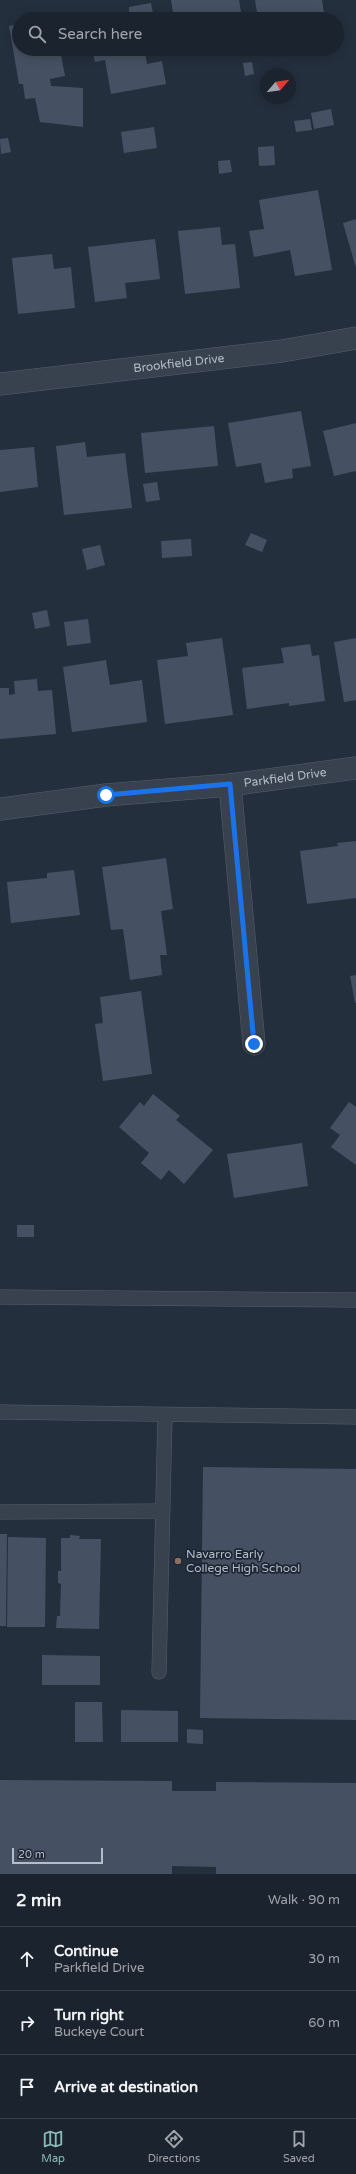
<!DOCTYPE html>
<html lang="en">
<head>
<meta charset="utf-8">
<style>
	:root { --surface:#1b232e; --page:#242b36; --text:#f1f3f6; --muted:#a0a4aa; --line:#39404a; --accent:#8bbbb9 }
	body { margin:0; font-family:"Varela Round",sans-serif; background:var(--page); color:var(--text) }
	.compass { position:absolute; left:260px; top:68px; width:36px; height:36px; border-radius:50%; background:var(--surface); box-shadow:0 2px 10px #0003; rotate:61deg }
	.scale { position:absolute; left:12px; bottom:10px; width:91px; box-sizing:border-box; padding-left:4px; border:2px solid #b4bcc9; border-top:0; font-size:11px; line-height:14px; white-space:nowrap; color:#b4bcc9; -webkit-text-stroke:3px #1d2633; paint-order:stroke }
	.stop { position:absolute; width:12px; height:12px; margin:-9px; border:3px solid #1a73e8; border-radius:50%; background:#fff }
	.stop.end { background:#1a73e8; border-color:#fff; box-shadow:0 1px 4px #0008 }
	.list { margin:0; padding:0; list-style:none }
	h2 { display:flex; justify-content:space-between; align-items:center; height:52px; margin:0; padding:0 16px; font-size:17px }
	h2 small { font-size:13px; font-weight:400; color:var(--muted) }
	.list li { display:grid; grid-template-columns:26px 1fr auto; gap:12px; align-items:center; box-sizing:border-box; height:64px; padding:0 16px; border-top:1px solid var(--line) }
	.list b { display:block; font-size:15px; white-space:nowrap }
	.list p { margin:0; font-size:13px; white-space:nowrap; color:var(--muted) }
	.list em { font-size:13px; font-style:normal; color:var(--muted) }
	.icon { flex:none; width:22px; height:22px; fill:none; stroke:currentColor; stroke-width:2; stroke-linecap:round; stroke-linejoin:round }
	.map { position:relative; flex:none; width:356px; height:1874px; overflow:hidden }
	.search { position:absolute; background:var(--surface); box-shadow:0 2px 10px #0003; left:12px; right:12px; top:12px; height:44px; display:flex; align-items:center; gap:10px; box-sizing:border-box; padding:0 14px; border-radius:22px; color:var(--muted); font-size:15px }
	.sheet { height:244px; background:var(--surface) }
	nav { display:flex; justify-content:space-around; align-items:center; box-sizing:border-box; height:56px; border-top:1px solid var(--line); background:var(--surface); font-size:11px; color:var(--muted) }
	nav a { display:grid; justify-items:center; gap:2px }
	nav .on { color:var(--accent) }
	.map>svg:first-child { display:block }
	.building { fill:#455162 }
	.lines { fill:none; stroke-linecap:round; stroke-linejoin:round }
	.service-casing { stroke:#565f6c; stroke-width:15 }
	.minor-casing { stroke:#565f6c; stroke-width:23 }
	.service { stroke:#38414e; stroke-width:14 }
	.minor { stroke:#38414e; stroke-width:22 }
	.route { stroke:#1a73e8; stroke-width:5 }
	.education-dot { fill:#8d6e63; stroke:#1d2633; stroke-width:1.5 }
	.labels { text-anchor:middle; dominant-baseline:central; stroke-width:3.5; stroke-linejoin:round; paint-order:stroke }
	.street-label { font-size:12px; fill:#b4bcc9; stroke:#1d2633 }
	.poi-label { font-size:12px; fill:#b4bcc9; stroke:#1d2633; text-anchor:start }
</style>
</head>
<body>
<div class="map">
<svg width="356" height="1874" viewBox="0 0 356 1874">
	<rect width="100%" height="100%" fill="#242f3e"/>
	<g class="building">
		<polygon points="171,0 239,0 242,19 174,19"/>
		<polygon points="255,0 322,0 324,13 307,16 307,19 258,19"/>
		<polygon points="151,3 154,19 95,19 129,12 129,7"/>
		<polygon points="19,24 19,49 60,49 65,76 50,79 51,86 83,88 83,127 40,122 35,98 25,99 23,84 19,84 9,26"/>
		<polygon points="92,49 159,49 160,51 145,53 147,64 162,61 166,84 111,94 105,60 95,62"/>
		<polygon points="205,49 222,49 223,52 206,54"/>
		<polygon points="252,62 254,74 245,76 243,63"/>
		<polygon points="331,109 334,125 314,129 311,113"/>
		<polygon points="310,119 312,130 296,132 294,121"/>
		<polygon points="154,127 157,148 124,153 121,132"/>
		<polygon points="8,138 11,152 1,154 0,139"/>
		<polygon points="274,146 275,165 259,166 258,147"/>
		<polygon points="230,160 232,172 219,174 218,161"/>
		<polygon points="318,190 332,270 295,276 290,250 254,257 249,231 264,229 259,200"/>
		<polygon points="356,219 356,268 343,223"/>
		<polygon points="220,227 222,245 235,244 240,288 185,294 178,231"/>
		<polygon points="155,239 160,279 125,283 127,298 95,302 88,247"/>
		<polygon points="52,254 54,269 71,267 75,308 18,314 12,258"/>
		<polygon points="301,411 311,466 292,469 293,478 265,483 261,463 236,467 228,423"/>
		<polygon points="356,423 356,471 334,476 323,431"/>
		<polygon points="214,426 218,466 145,473 141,433"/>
		<polygon points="85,442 87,457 125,453 132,508 64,515 56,446"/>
		<polygon points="34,447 38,487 0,492 0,450"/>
		<polygon points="157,482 160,500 146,502 143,484"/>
		<polygon points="251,533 267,540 262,552 245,545"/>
		<polygon points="191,539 192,556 162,558 161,541"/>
		<polygon points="100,545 105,565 87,570 82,549"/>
		<polygon points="47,610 50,626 35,629 32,613"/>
		<polygon points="88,619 91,643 67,646 64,622"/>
		<polygon points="222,638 233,715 165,724 157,660 188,656 186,643"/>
		<polygon points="356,638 356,700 344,702 334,642"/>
		<polygon points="310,644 312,656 319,655 325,701 289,706 289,703 247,709 242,668 284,663 281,648"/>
		<polygon points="106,660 110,685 142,680 147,722 72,732 63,667"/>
		<polygon points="37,679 38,691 52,690 56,734 0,739 0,688 9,688 9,695 15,694 14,681"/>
		<polygon points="356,841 356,898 307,904 300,851 338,846 337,843"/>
		<polygon points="166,858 173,909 161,911 167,955 160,955 162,975 130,980 123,929 111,930 102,867"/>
		<polygon points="74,870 80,915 11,923 7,882 47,878 47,873"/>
		<polygon points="356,975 356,1003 355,1003 350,976"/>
		<polygon points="141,991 152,1074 103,1081 95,1024 103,1023 100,997"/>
		<polygon points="153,1094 180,1116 176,1120 213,1150 184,1184 169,1170 161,1180 141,1163 149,1153 119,1127 140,1102 144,1106"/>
		<polygon points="349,1102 356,1107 356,1165 331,1147 340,1135 330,1128"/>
		<polygon points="302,1143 308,1186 234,1198 227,1154"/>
		<rect x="17" y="1225" width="17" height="12"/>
		<polygon points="203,1467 356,1469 356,1720 200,1718"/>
		<polygon points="0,1534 7,1534 6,1626 0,1626"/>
		<polygon points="70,1535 80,1536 79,1539 101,1539 99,1629 56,1628 57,1616 60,1616 61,1584 58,1583 58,1571 61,1571 61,1538 70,1538"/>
		<polygon points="8,1537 46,1538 45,1627 7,1627"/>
		<polygon points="42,1655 100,1656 100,1685 42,1685"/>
		<polygon points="75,1702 102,1702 103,1742 75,1742"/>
		<polygon points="121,1710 178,1711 178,1742 121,1742"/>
		<polygon points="187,1729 203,1730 203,1744 187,1743"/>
		<polygon points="0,1780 172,1781 172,1791 216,1791 216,1782 356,1783 356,1874 216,1874 216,1867 172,1866 172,1874 0,1874"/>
	</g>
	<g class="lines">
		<defs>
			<g id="service">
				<polyline points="0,1297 356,1300"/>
				<polyline points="0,1412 356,1417"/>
				<polyline points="0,1512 163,1511"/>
				<polyline points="159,1672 165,1415"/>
			</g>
			<g id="minor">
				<path id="s1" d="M0,384L282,351L356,338"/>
				<polyline points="230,785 254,1044"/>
				<path id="s2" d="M0,809L106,795L230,785L356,768"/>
			</g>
		</defs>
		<use href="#service" class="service-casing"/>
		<use href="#minor" class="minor-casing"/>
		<use href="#service" class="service"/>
		<use href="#minor" class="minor"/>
	</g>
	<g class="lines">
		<polyline class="route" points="106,795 230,784 254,1044"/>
	</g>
	<circle class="education-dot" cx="178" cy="1561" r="4"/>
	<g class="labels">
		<g class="street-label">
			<text stroke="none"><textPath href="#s1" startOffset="180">Brookfield Drive</textPath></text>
			<text stroke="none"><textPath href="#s2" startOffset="287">Parkfield Drive</textPath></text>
		</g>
		<g class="poi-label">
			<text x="186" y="1554">Navarro Early<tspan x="186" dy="14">College High School</tspan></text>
		</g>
	</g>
</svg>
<svg class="compass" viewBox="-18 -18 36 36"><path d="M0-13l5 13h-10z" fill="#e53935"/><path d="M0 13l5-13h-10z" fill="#a0a4aa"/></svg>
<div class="scale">20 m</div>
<div class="stop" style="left:106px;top:795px"></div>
<div class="stop end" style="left:254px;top:1044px"></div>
<div class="search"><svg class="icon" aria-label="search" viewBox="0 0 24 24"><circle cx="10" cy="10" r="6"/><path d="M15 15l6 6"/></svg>Search here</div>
</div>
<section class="sheet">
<h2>2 min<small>Walk · 90 m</small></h2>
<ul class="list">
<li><svg class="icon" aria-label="ahead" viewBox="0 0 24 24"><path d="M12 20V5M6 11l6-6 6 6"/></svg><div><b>Continue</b><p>Parkfield Drive</p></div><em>30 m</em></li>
<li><svg class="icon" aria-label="right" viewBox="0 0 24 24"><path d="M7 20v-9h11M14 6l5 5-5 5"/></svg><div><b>Turn right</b><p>Buckeye Court</p></div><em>60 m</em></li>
<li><svg class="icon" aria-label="arrive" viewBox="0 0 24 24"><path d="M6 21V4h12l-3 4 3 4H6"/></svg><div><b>Arrive at destination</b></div></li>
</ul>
</section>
<nav>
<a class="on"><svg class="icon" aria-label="map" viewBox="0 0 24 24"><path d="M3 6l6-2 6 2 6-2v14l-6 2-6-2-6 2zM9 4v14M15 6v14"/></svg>Map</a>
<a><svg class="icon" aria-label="directions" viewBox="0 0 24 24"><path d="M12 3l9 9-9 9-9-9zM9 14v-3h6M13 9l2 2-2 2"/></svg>Directions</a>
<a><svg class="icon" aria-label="saved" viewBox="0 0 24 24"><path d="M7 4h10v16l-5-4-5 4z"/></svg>Saved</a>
</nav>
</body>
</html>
